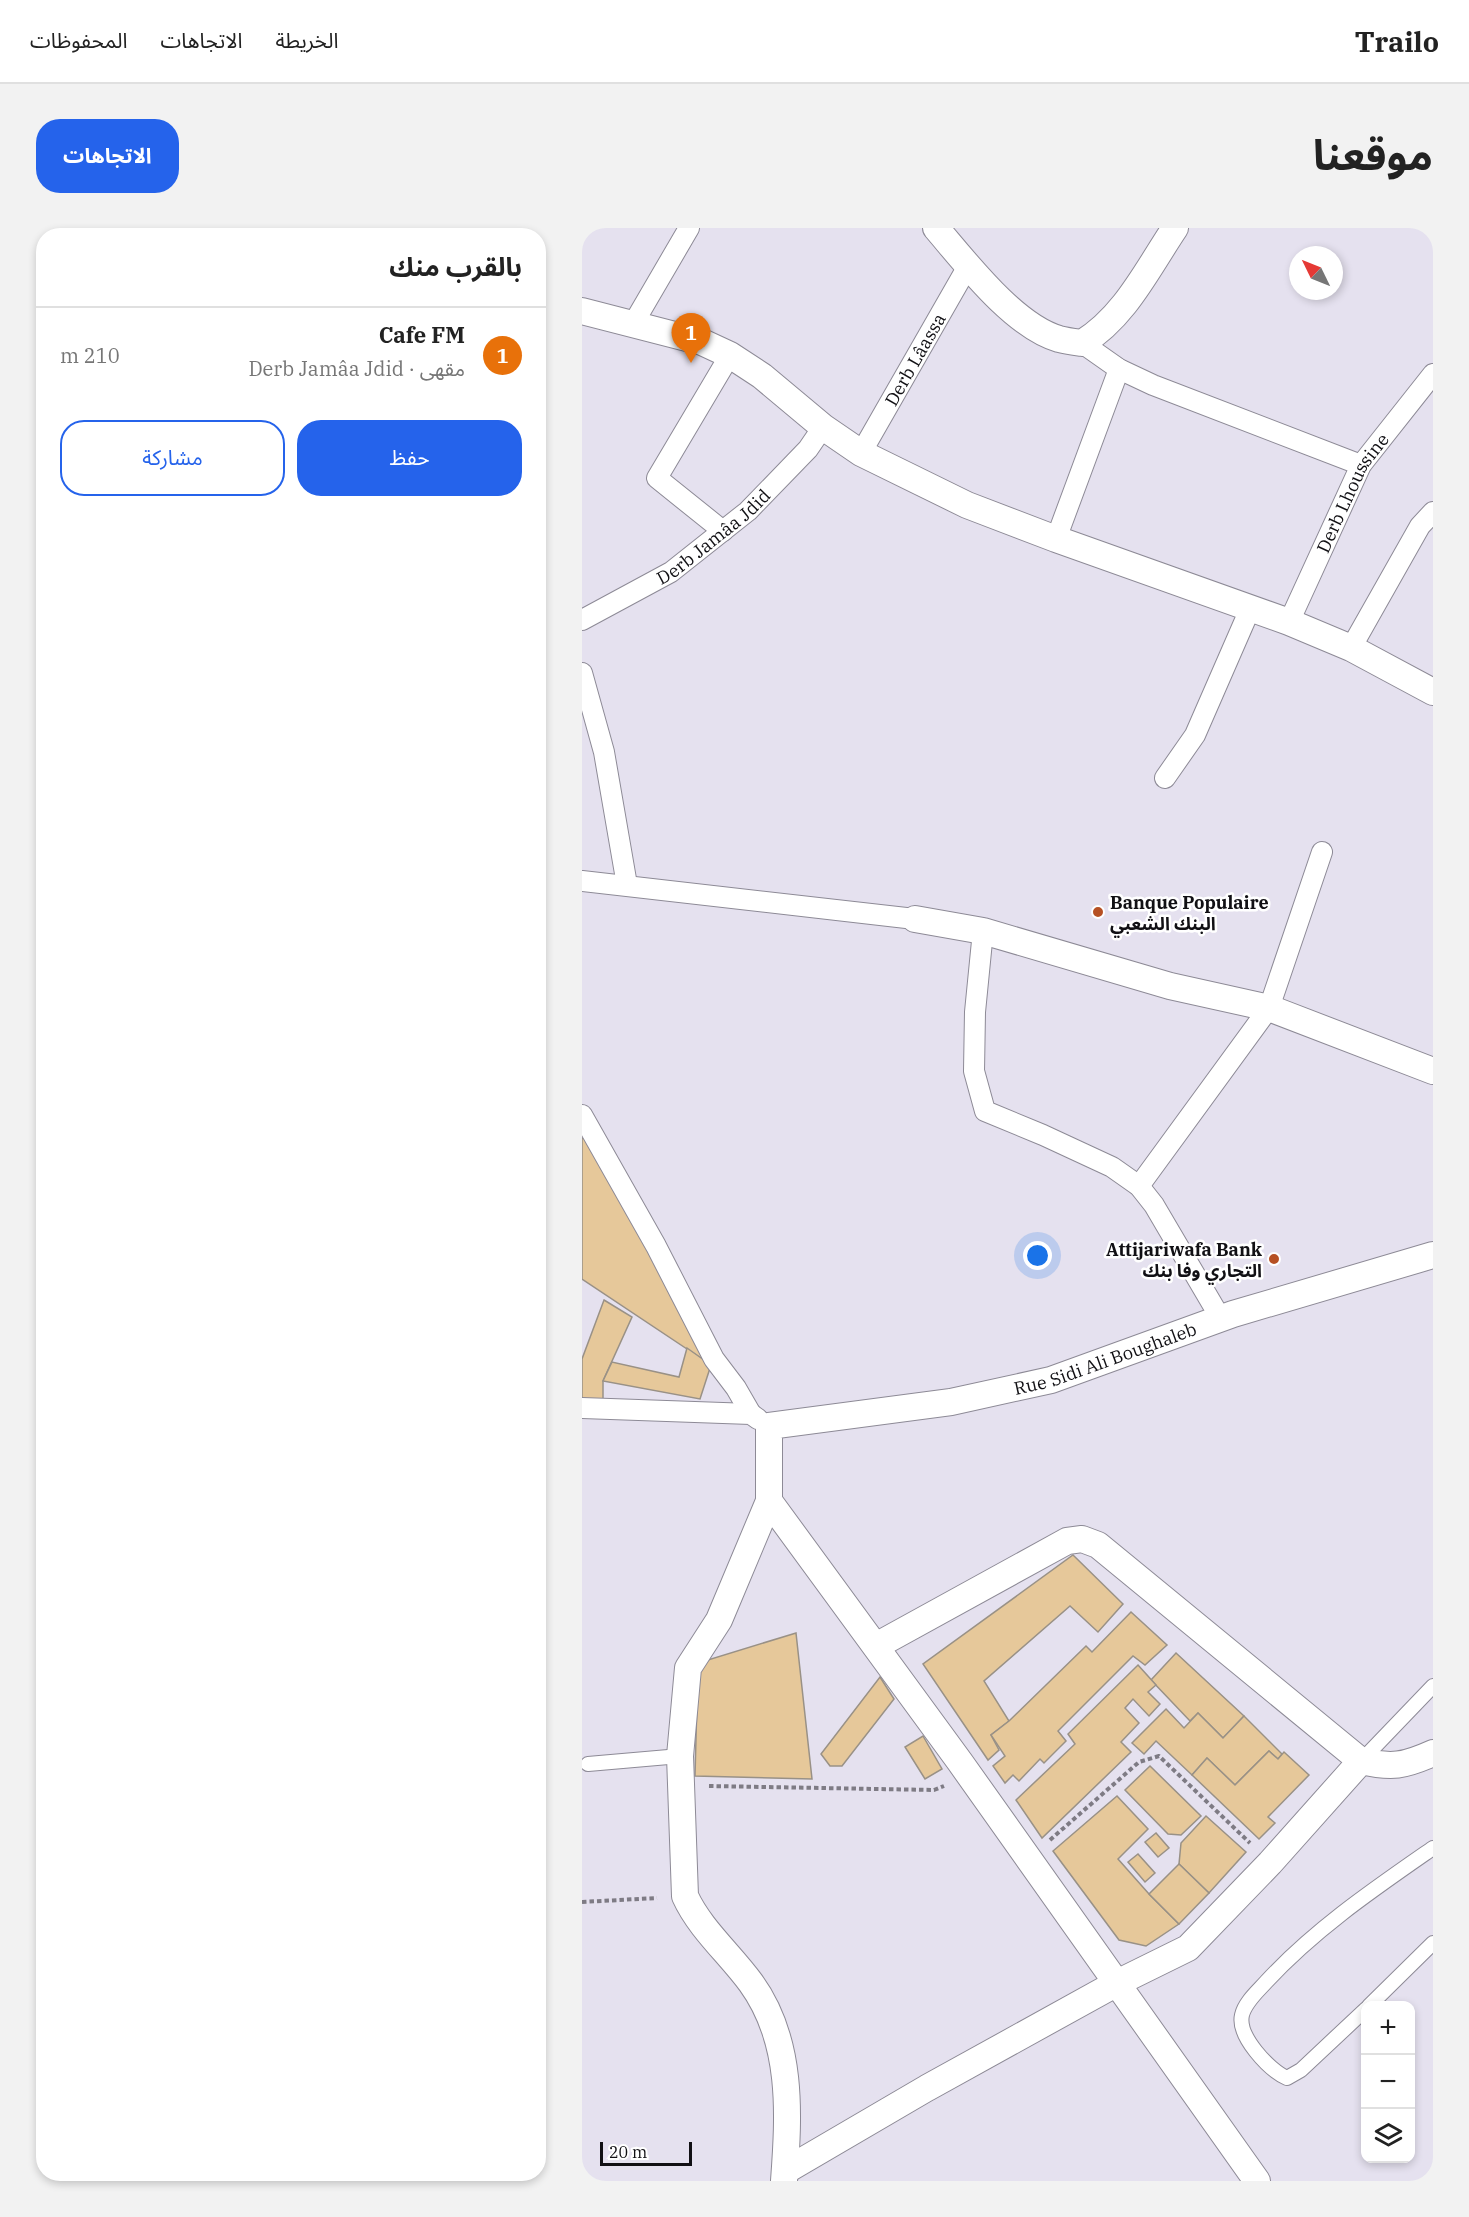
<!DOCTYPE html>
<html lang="ar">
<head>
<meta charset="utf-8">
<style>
	:root { --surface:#fff; --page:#f2f2f2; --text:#222; --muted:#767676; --line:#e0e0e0; --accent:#2563eb }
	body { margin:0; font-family:"IBM Plex Serif","Noto Sans Arabic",serif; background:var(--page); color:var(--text); direction:rtl }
	.controls { position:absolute; right:18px; bottom:18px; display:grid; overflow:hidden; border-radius:12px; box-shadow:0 3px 9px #0003 }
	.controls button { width:54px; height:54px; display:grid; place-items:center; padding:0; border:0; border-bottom:2px solid var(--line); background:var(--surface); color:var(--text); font:30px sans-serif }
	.compass { position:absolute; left:707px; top:18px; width:54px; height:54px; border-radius:50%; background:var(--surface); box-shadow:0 3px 9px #0003; rotate:313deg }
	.scale { position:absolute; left:18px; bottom:15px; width:92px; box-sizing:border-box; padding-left:6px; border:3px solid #111014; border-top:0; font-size:16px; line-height:21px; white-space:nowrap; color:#111014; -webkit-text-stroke:4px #fff; paint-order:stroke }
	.you { position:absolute; left:456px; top:1028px; width:21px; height:21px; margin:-15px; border:4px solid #fff; border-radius:50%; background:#1a73e8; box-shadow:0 0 0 9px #1a73e833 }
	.badge { display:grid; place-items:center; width:39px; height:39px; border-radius:50%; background:var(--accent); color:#fff; font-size:20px; font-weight:700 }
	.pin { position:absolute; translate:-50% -50px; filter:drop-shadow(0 2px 3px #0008) }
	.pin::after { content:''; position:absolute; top:32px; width:21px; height:18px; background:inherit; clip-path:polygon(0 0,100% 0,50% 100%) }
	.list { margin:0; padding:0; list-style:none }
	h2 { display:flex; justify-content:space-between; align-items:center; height:78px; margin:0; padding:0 24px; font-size:26px }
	h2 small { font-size:20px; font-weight:400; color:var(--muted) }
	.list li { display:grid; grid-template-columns:39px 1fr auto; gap:18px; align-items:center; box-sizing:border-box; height:96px; padding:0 24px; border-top:2px solid var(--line) }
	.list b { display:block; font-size:22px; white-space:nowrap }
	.list p { margin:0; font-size:20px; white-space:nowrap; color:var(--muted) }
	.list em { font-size:20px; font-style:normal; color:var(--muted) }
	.actions { display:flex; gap:12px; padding:18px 24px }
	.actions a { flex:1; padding:14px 0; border:2px solid var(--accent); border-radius:24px; text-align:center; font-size:21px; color:var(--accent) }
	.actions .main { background:var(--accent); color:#fff }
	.icon { flex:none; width:33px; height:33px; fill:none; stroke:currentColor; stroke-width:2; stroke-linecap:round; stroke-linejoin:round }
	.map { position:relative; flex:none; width:851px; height:1953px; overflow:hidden; direction:ltr; border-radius:24px }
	header { display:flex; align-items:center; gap:36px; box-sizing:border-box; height:84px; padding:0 30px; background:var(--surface); border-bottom:2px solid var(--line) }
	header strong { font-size:28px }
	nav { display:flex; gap:33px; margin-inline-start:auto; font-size:21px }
	.intro { display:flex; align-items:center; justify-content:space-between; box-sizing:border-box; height:144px; padding:0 36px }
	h1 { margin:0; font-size:42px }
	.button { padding:15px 27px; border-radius:24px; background:var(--accent); color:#fff; font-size:21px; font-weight:700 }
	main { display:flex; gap:36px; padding:0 36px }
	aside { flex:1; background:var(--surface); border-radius:24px; box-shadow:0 3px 9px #0003 }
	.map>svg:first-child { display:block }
	.building { fill:#e6c89a; stroke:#999186; stroke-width:1.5 }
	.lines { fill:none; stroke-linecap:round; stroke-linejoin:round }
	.service-casing { stroke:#8d8a96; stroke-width:16 }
	.pedestrian-casing { stroke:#8d8a96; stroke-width:22 }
	.minor-casing { stroke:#8d8a96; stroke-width:28 }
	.path { stroke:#7e7b84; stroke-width:4; stroke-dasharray:4.5 3; stroke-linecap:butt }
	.service { stroke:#fff; stroke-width:14 }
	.pedestrian { stroke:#fff; stroke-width:20 }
	.minor { stroke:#fff; stroke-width:26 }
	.poi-dot { fill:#b65023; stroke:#fff; stroke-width:2 }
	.labels { text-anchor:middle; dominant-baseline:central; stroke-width:5; stroke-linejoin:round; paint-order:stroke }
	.street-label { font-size:18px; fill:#111014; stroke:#fff }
	.poi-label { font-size:18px; font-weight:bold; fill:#111014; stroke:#fff; text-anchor:start }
</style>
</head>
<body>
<header>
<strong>Trailo</strong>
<nav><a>الخريطة</a><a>الاتجاهات</a><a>المحفوظات</a></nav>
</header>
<div class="intro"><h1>موقعنا</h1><a class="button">الاتجاهات</a></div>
<main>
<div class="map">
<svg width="851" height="1953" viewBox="0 0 851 1953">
	<rect width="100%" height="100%" fill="#e5e1ef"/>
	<g class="building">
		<polygon points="4,907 129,1137 0,1051 0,911"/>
		<polygon points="22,1072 50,1089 21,1153 21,1175 0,1174 0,1131"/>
		<polygon points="105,1120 129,1137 118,1171 21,1153 30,1134 97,1149"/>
		<polygon points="491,1327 541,1376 516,1404 488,1378 402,1453 427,1493 409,1507 417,1522 406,1532 341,1436"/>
		<polygon points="549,1384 585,1417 563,1437 551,1428 476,1503 484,1513 462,1535 458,1531 437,1553 431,1547 423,1555 411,1538 423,1528 409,1507 427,1493 504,1418 510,1424"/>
		<polygon points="214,1405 230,1551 113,1548 116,1435"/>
		<polygon points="594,1425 662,1488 641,1510 616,1485 608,1493 569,1452"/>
		<polygon points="556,1437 574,1457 566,1464 578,1476 567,1488 551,1471 543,1480 557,1495 539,1514 549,1524 460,1610 434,1572 493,1516 486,1506"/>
		<polygon points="298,1449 312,1471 260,1538 248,1538 239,1526"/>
		<polygon points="584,1481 602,1500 616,1485 641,1510 662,1488 700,1526 696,1531 687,1523 653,1557 625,1530 610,1547 574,1513 562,1526 550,1515"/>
		<polygon points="341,1508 360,1541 343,1551 323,1519"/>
		<polygon points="687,1523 696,1531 702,1524 727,1547 686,1589 693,1595 677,1611 610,1547 625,1530 653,1557"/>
		<polygon points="568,1538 619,1588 599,1607 586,1606 543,1562"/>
		<polygon points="535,1568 566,1601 536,1631 567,1666 597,1696 564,1718 537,1712 471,1623"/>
		<polygon points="624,1588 664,1624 627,1665 597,1636 599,1615"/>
		<polygon points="574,1605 587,1620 576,1629 563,1614"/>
		<polygon points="556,1626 573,1645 563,1654 546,1634"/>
		<polygon points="597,1636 627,1665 597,1696 567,1666"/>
	</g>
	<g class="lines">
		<defs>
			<g id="service">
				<polyline points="779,1533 851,1458"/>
				<polyline points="6,1536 98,1528"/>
				<polyline points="787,1778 851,1715"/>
				<path d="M784,1781L719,1842L705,1850C687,1842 655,1808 660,1787C663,1774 676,1763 684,1754C733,1701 792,1661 851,1620"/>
			</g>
			<g id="pedestrian">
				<polyline points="51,96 107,0"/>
				<polyline points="500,115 537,141 571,157 779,237"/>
				<path id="s1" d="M279,225L386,38"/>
				<polyline points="141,303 75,250 148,127"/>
				<polyline points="474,311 537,141"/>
				<path id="s2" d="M0,392L89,344L166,283L226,221L241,199"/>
				<path id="s3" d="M707,394L779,237L851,146"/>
				<polyline points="769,420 838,298 851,284"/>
				<polyline points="0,445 22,524 45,657"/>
				<polyline points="583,550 613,507 668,381"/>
				<polyline points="0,653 333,691"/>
				<polyline points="401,703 393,784 392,843 403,883 461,907 530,939 557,958 572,977 639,1091"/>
				<polyline points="0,887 74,1018 132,1131 154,1160 169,1186"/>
				<polyline points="557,958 687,780 740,624"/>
				<polyline points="0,1180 169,1186 176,1191"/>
			</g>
			<g id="minor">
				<path d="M354,0C384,35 432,98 477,111C485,113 493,114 500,115C543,89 566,40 593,0"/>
				<polyline points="0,83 120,114 148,127 180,148 241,199 279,225 385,277 474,311 707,394 769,420 851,464"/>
				<polyline points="333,691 401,703 588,758 687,780 851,843"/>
				<path d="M187,1273L137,1392L106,1440L98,1528L103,1668C118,1701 148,1726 169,1755C211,1813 207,1885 202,1953"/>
				<path d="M294,1418L485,1313L500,1311L516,1317L779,1533C810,1540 822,1538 851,1525"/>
				<polyline points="203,1943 345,1860 535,1755 606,1720 688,1635 779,1533"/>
				<path id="s4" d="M675,1953L378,1534L187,1273V1198L369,1174L469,1152L651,1086L851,1027"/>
			</g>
		</defs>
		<use href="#service" class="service-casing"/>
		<use href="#pedestrian" class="pedestrian-casing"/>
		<use href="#minor" class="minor-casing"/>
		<g class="path">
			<polyline points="127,1558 352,1562 362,1558"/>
			<polyline points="468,1612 557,1534 577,1528 668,1615"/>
			<polyline points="0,1674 75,1670"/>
		</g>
		<use href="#service" class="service"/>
		<use href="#pedestrian" class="pedestrian"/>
		<use href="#minor" class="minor"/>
	</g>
	<g class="poi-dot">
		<circle cx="516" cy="684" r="6"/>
		<circle cx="692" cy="1031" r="6"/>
	</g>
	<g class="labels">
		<g class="street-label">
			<text stroke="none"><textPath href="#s1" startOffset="108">Derb Lâassa</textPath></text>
			<text stroke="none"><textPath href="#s3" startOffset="144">Derb Lhoussine</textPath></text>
			<text stroke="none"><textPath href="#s2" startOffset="156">Derb Jamâa Jdid</textPath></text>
			<text stroke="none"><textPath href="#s4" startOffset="1256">Rue Sidi Ali Boughaleb</textPath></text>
		</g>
		<g class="poi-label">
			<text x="528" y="674">Banque Populaire<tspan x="528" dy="21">البنك الشعبي</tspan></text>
			<text x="680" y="1021" text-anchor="end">Attijariwafa Bank<tspan x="680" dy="21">التجاري وفا بنك</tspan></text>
		</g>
	</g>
</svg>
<div class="controls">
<button>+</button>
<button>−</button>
<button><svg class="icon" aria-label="layers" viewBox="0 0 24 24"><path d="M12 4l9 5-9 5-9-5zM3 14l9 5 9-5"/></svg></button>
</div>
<svg class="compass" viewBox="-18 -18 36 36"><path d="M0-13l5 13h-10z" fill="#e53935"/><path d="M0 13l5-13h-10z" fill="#767676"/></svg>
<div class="scale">20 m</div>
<div class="you"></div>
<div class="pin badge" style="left:109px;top:135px;background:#e8710a">1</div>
</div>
<aside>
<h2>بالقرب منك<small></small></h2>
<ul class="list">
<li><span class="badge" style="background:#e8710a">1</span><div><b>Cafe FM</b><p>مقهى · Derb Jamâa Jdid</p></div><em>210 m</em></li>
</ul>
<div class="actions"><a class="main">حفظ</a><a>مشاركة</a></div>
</aside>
</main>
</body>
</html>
